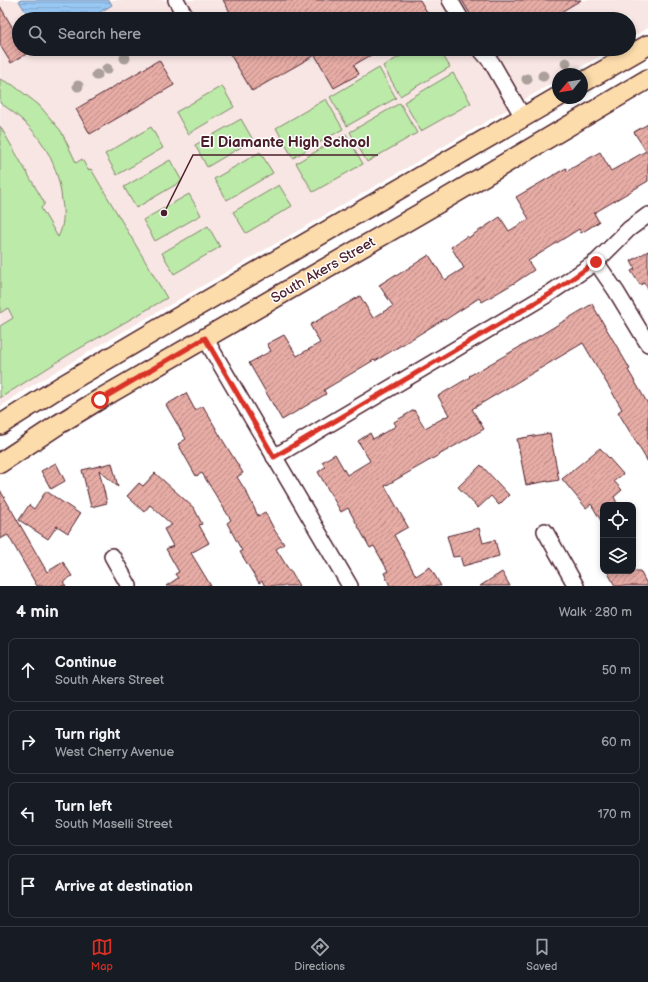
<!DOCTYPE html>
<html lang="en">
<head>
<meta charset="utf-8">
<style>
	:root { --surface:#171b24; --page:#242831; --text:#f1f3f6; --muted:#9ea1a6; --line:#363941; --accent:#d93025 }
	body { margin:0; font-family:"Balsamiq Sans",sans-serif; background:var(--page); color:var(--text) }
	.controls { position:absolute; right:12px; bottom:12px; display:grid; overflow:hidden; border-radius:8px; box-shadow:0 2px 6px #0003 }
	.controls button { width:36px; height:36px; display:grid; place-items:center; padding:0; border:0; border-bottom:1px solid var(--line); background:var(--surface); color:var(--text); font:20px sans-serif }
	.compass { position:absolute; left:552px; top:68px; width:36px; height:36px; border-radius:50%; background:var(--surface); box-shadow:0 2px 6px #0003; rotate:240deg }
	.stop { position:absolute; width:12px; height:12px; margin:-9px; border:3px solid #d93025; border-radius:50%; background:#fff }
	.stop.end { background:#d93025; border-color:#fff; box-shadow:0 1px 4px #0008 }
	.list { margin:0; padding:0; list-style:none }
	h2 { display:flex; justify-content:space-between; align-items:center; height:52px; margin:0; padding:0 16px; font-size:17px }
	h2 small { font-size:13px; font-weight:400; color:var(--muted) }
	.list li { display:grid; grid-template-columns:26px 1fr auto; gap:12px; align-items:center; box-sizing:border-box; height:64px; margin:0 8px 8px; padding:0 8px; border:1px solid var(--line); border-radius:8px }
	.list b { display:block; font-size:15px; white-space:nowrap }
	.list p { margin:0; font-size:13px; white-space:nowrap; color:var(--muted) }
	.list em { font-size:13px; font-style:normal; color:var(--muted) }
	.icon { flex:none; width:22px; height:22px; fill:none; stroke:currentColor; stroke-width:2; stroke-linecap:round; stroke-linejoin:round }
	.map { position:relative; flex:none; width:648px; height:586px; overflow:hidden }
	.search { position:absolute; background:var(--surface); box-shadow:0 2px 6px #0003; left:12px; right:12px; top:12px; height:44px; display:flex; align-items:center; gap:10px; box-sizing:border-box; padding:0 14px; border-radius:22px; color:var(--muted); font-size:15px }
	.sheet { height:340px; background:var(--surface) }
	nav { display:flex; justify-content:space-around; align-items:center; box-sizing:border-box; height:56px; border-top:1px solid var(--line); background:var(--surface); font-size:11px; color:var(--muted) }
	nav a { display:grid; justify-items:center; gap:2px }
	nav .on { color:var(--accent) }
	.map>svg:first-child { display:block }
	.built { fill:#f8e6e4 }
	.grass { fill:#bbeaa9; stroke:#82846a }
	.water { fill:url(#water-rules); stroke:#7984a4 }
	.building { fill:url(#building-hatch); stroke:#4a1f2b }
	.lines { fill:none; stroke-linecap:round; stroke-linejoin:round }
	.minor-casing { stroke:#4a1f2b; stroke-width:18 }
	.major-casing { stroke:#4a1f2b; stroke-width:22 }
	.minor { stroke:#fff; stroke-width:15 }
	.major { stroke:#fddcac; stroke-width:19 }
	.tree { fill:#aba09b }
	.route { stroke:#d93025; stroke-width:5 }
	.labels { text-anchor:middle; dominant-baseline:central; stroke-width:3; stroke-linejoin:round; paint-order:stroke }
	.street-label { font-size:14px; fill:#4a1f2b; stroke:#fff }
	.leader { fill:none; stroke:#4a1f2b; stroke-width:1.5 }
	.callout-dot { fill:#4a1f2b; stroke:#fff; stroke-width:1.5 }
	.callout-label { font-size:15px; text-anchor:middle; font-weight:bold; fill:#4a1f2b; stroke:#fff; stroke-width:3; stroke-linejoin:round; paint-order:stroke }
</style>
</head>
<body>
<div class="map">
<svg width="648" height="586" viewBox="0 0 648 586">
	<defs>
		<pattern id="water-rules" width="6" height="5" patternUnits="userSpaceOnUse"><rect width="6" height="5" fill="#98c8f4"/><path d="M0 2.5h6" fill="none" stroke="#84abd1"/></pattern>
		<pattern id="building-hatch" width="6" height="6" patternUnits="userSpaceOnUse"><rect width="6" height="6" fill="#e6aca5"/><path d="M-1 1l2-2M0 6l6-6M5 7l2-2" fill="none" stroke="#bc8b87"/></pattern>
	</defs>
	<rect width="100%" height="100%" fill="#fff"/>
	<filter id="ink" filterUnits="userSpaceOnUse"><feTurbulence type="fractalNoise" baseFrequency=".025" numOctaves="2"/><feDisplacementMap in="SourceGraphic" scale="8" xChannelSelector="R" yChannelSelector="G"/><feConvolveMatrix kernelMatrix="1 2 1 2 8 2 1 2 1" color-interpolation-filters="sRGB"/></filter>
	<g filter="url(#ink)">
		<polygon class="built" points="0,0 648,0 648,28 629,39 629,19 19,19 19,49 612,49 569,74 558,74 558,80 97,347 23,391 0,407"/>
		<g class="grass">
			<polygon points="413,49 439,49 450,67 400,96 383,66"/>
			<polygon points="379,68 396,98 347,126 330,97"/>
			<polygon points="453,73 471,103 421,131 404,102"/>
			<path d="M0,79L13,85L39,105L61,131L74,158L76,163L82,159L88,170L91,169L167,298L70,354L0,398V326L13,318L8,308L0,313V126L44,202V205L41,208L58,237C64,226 64,213 62,201C58,158 36,126 0,103Z"/>
			<polygon points="222,86 234,107 188,134 176,112"/>
			<polygon points="326,99 343,129 293,158 276,128"/>
			<polygon points="400,103 417,133 367,162 350,132"/>
			<polygon points="241,119 253,140 207,167 195,145"/>
			<polygon points="151,127 163,148 117,175 105,154"/>
			<polygon points="346,134 363,164 313,192 296,163"/>
			<polygon points="260,152 273,173 227,200 214,179"/>
			<polygon points="170,160 182,181 136,208 124,187"/>
			<polygon points="279,185 292,206 246,233 233,212"/>
			<polygon points="189,194 201,215 155,241 143,220"/>
			<polygon points="208,226 220,247 174,274 162,253"/>
		</g>
		<polygon class="water" points="21,0 109,0 112,5 89,19 30,19 19,1"/>
		<g class="building">
			<polygon points="223,0 420,0 431,19 234,19"/>
			<polygon points="462,0 581,0 549,19 473,19"/>
			<polygon points="0,6 19,39 19,49 35,49 11,63 0,45"/>
			<polygon points="227,49 381,49 354,65 359,74 334,88 315,55 252,91"/>
			<polygon points="159,60 174,85 90,134 76,109"/>
			<polygon points="648,124 648,181 594,213 599,222 581,233 579,229 528,261 534,270 516,282 482,302 479,298 445,320 444,319 410,340 375,361 374,360 324,390 326,394 282,420 249,363 271,351 267,344 284,335 297,356 320,343 310,325 360,296 373,318 393,306 379,285 395,275 396,276 429,255 445,280 464,268 451,247 467,236 468,238 500,217 509,231 529,219 516,197 566,168 567,171 600,152 611,171 646,151 634,132"/>
			<polygon points="648,251 648,289 644,283 640,285 631,271 635,269 631,261"/>
			<polygon points="592,304 630,369 628,370 648,404 648,462 618,412 622,409 583,343 472,409 484,429 385,486 408,527 394,535 416,576 430,567 441,586 390,586 384,573 388,571 374,546 370,548 348,508 341,512 318,472 325,467 322,462 335,454 347,475 370,461 358,441 370,433 373,439 396,426 394,422 414,410 425,428 449,415 438,396 470,377 469,376 539,336"/>
			<polygon points="186,393 195,410 203,406 222,439 243,473 237,477 247,493 258,516 265,512 275,531 284,544 276,549 289,570 290,570 299,586 265,586 262,581 259,583 240,552 242,551 227,523 231,520 202,473 196,476 178,444 186,439 166,405"/>
			<polygon points="550,433 559,480 548,482 548,481 526,485 517,439"/>
			<polygon points="600,448 623,474 614,481 622,490 614,497 618,505 603,505 603,524 591,504 586,508 562,479"/>
			<polygon points="56,463 65,481 51,489 41,471"/>
			<polygon points="112,463 118,487 99,470 107,503 91,507 82,470"/>
			<polygon points="481,465 509,495 499,505 491,496 478,508 458,487"/>
			<polygon points="155,473 194,508 202,524 199,525 209,543 191,553 211,586 166,586 178,578 175,574 179,572 166,549 173,546 164,529 172,525 150,505 144,512 127,496 139,483 143,486"/>
			<polygon points="0,490 47,572 63,562 72,576 63,582 66,586 37,586 8,535 0,539"/>
			<polygon points="46,491 80,514 68,533 57,526 48,539 19,520 29,505 34,509"/>
			<polygon points="479,528 483,543 495,540 499,556 463,566 460,556 453,557 447,536"/>
			<polygon points="607,571 640,571 648,586 615,586"/>
			<polygon points="502,572 510,586 480,586"/>
		</g>
		<g class="lines">
			<defs>
				<g id="minor">
					<polyline points="176,0 187,19"/>
					<polyline points="450,0 461,19"/>
					<polyline points="480,49 492,63 523,117"/>
					<polyline points="596,262 616,291 648,344"/>
					<polyline points="205,338 350,586"/>
					<polyline points="274,457 550,293 596,262 629,229 648,215"/>
					<polyline points="545,531 576,586"/>
					<polyline points="112,556 129,586"/>
				</g>
				<g id="major">
					<polyline points="582,83 648,45"/>
					<polyline points="0,425 60,387 189,311 558,97"/>
					<polyline points="0,463 59,424 100,399 440,202 648,79"/>
				</g>
			</defs>
			<use href="#minor" class="minor-casing"/>
			<use href="#major" class="major-casing"/>
			<use href="#minor" class="minor"/>
			<use href="#major" class="major"/>
		</g>
		<g class="tree">
			<circle cx="125" cy="58" r="5.5"/>
			<circle cx="566" cy="63" r="5.5"/>
			<circle cx="107" cy="69" r="5.5"/>
			<circle cx="97" cy="75" r="5.5"/>
			<circle cx="543" cy="76" r="5.5"/>
			<circle cx="527" cy="79" r="5.5"/>
			<circle cx="78" cy="86" r="5.5"/>
		</g>
	</g>
	<g class="lines" filter="url(#ink)">
		<polyline class="route" points="100,400 205,338 274,457 550,294 596,262"/>
	</g>
	<g class="labels">
		<g class="street-label">
			<text transform="translate(323 270) rotate(-30)">South Akers Street</text>
		</g>
	</g>
	<path class="leader" d="M164 213L193 155H378"/>
	<circle class="callout-dot" cx="164" cy="213" r="4"/>
	<g class="callout-label">
		<text x="285" y="147">El Diamante High School</text>
	</g>
</svg>
<div class="controls">
<button><svg class="icon" aria-label="locate" viewBox="0 0 24 24"><circle cx="12" cy="12" r="6"/><path d="M12 2v4M12 18v4M2 12h4M18 12h4"/></svg></button>
<button><svg class="icon" aria-label="layers" viewBox="0 0 24 24"><path d="M12 4l9 5-9 5-9-5zM3 14l9 5 9-5"/></svg></button>
</div>
<svg class="compass" viewBox="-18 -18 36 36"><path d="M0-13l5 13h-10z" fill="#e53935"/><path d="M0 13l5-13h-10z" fill="#9ea1a6"/></svg>
<div class="stop" style="left:100px;top:400px"></div>
<div class="stop end" style="left:596px;top:262px"></div>
<div class="search"><svg class="icon" aria-label="search" viewBox="0 0 24 24"><circle cx="10" cy="10" r="6"/><path d="M15 15l6 6"/></svg>Search here</div>
</div>
<section class="sheet">
<h2>4 min<small>Walk · 280 m</small></h2>
<ul class="list">
<li><svg class="icon" aria-label="ahead" viewBox="0 0 24 24"><path d="M12 20V5M6 11l6-6 6 6"/></svg><div><b>Continue</b><p>South Akers Street</p></div><em>50 m</em></li>
<li><svg class="icon" aria-label="right" viewBox="0 0 24 24"><path d="M7 20v-9h11M14 6l5 5-5 5"/></svg><div><b>Turn right</b><p>West Cherry Avenue</p></div><em>60 m</em></li>
<li><svg class="icon" aria-label="left" viewBox="0 0 24 24"><path d="M17 20v-9H6M10 6l-5 5 5 5"/></svg><div><b>Turn left</b><p>South Maselli Street</p></div><em>170 m</em></li>
<li><svg class="icon" aria-label="arrive" viewBox="0 0 24 24"><path d="M6 21V4h12l-3 4 3 4H6"/></svg><div><b>Arrive at destination</b></div></li>
</ul>
</section>
<nav>
<a class="on"><svg class="icon" aria-label="map" viewBox="0 0 24 24"><path d="M3 6l6-2 6 2 6-2v14l-6 2-6-2-6 2zM9 4v14M15 6v14"/></svg>Map</a>
<a><svg class="icon" aria-label="directions" viewBox="0 0 24 24"><path d="M12 3l9 9-9 9-9-9zM9 14v-3h6M13 9l2 2-2 2"/></svg>Directions</a>
<a><svg class="icon" aria-label="saved" viewBox="0 0 24 24"><path d="M7 4h10v16l-5-4-5 4z"/></svg>Saved</a>
</nav>
</body>
</html>
